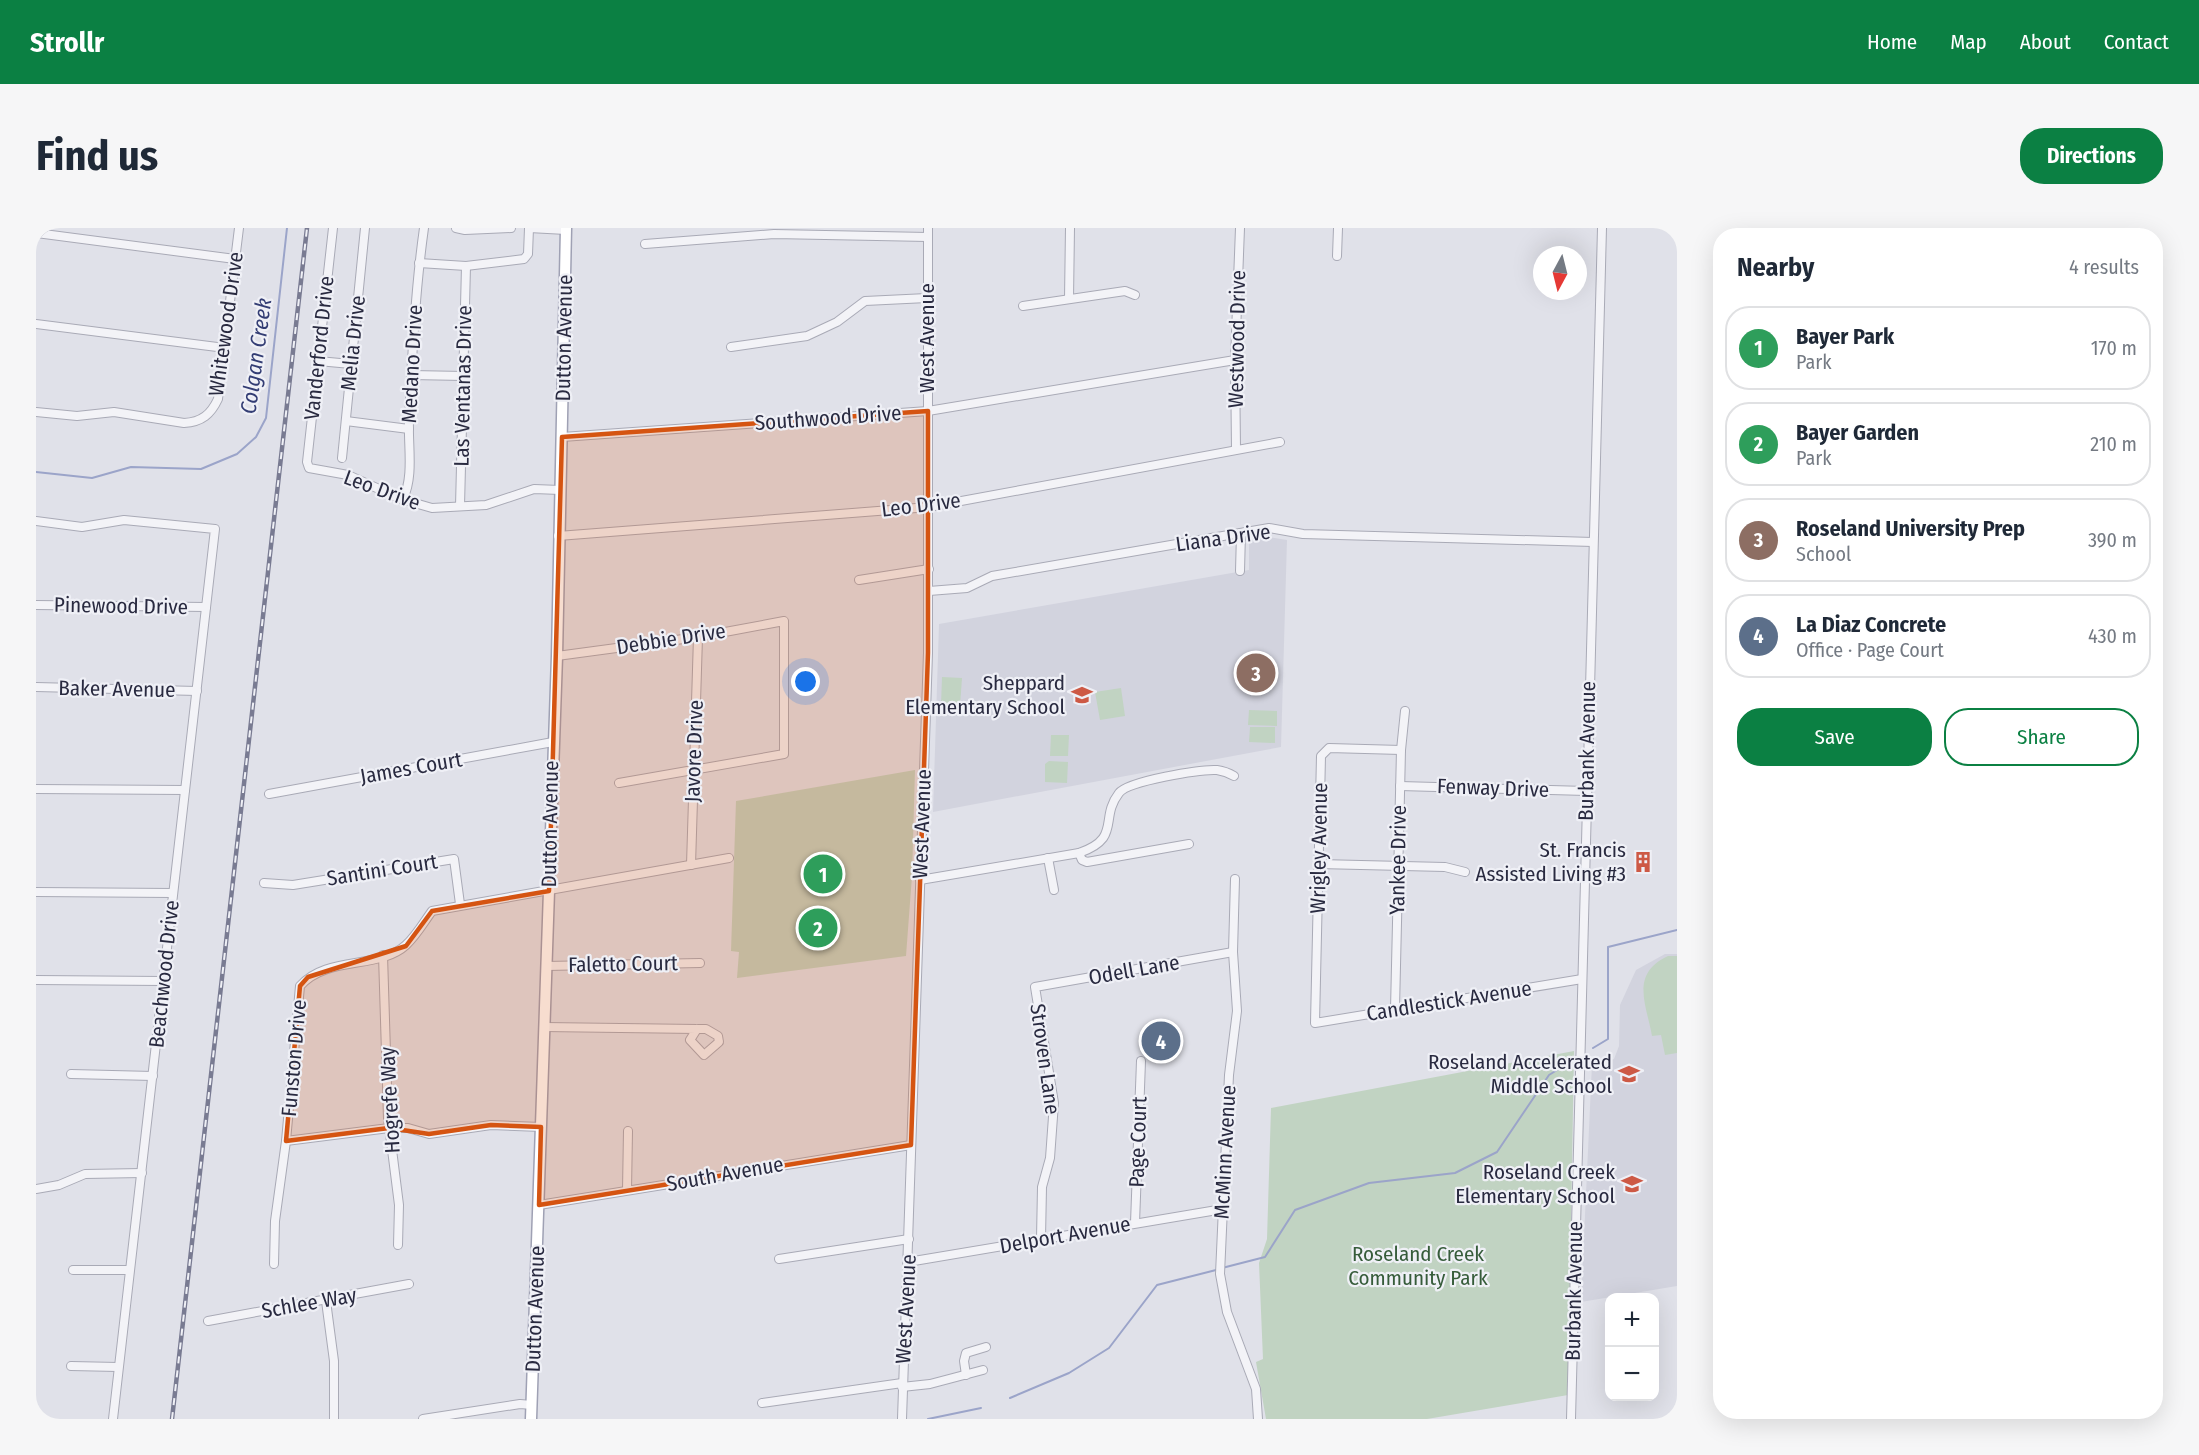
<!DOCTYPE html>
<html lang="en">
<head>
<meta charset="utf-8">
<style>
	:root { --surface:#fff; --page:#f6f6f7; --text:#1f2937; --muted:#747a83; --line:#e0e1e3; --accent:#0b8043 }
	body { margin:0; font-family:"Fira Sans Condensed",sans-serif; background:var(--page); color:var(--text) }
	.controls { position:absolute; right:18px; bottom:18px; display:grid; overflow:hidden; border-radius:12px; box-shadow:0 6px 24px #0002 }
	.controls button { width:54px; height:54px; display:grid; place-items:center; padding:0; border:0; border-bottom:2px solid var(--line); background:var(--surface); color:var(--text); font:30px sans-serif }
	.compass { position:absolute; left:1497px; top:18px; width:54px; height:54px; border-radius:50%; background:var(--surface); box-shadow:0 6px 24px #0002; rotate:187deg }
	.you { position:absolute; left:770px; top:454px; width:21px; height:21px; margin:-15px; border:4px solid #fff; border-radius:50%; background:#1a73e8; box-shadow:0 0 0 9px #1a73e833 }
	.badge { display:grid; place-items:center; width:39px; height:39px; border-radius:50%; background:var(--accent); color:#fff; font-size:20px; font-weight:700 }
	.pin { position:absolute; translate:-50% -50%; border:3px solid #fff; box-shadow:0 2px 6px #0006 }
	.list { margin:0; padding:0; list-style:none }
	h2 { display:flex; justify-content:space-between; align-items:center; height:78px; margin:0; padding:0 24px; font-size:26px }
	h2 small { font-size:20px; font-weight:400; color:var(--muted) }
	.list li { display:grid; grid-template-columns:39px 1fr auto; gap:18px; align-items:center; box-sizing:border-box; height:84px; margin:0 12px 12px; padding:0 12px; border:2px solid var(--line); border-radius:24px }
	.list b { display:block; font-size:22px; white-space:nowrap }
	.list p { margin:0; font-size:20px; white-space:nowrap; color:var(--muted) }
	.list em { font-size:20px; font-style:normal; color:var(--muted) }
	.actions { display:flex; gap:12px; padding:18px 24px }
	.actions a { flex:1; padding:14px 0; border:2px solid var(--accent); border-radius:24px; text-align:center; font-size:21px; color:var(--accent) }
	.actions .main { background:var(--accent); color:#fff }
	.map { position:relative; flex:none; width:1641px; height:1191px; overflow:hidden; border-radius:24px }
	header { display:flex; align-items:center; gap:36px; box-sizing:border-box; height:84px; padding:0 30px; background:var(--accent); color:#fff }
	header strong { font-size:28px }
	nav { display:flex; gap:33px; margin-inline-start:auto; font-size:21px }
	.intro { display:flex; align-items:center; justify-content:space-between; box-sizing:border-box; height:144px; padding:0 36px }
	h1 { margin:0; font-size:42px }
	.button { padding:15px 27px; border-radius:24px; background:var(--accent); color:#fff; font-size:21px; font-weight:700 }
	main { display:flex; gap:36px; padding:0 36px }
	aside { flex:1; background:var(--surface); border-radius:24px; box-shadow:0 6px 24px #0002 }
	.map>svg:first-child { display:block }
	.built { fill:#d2d3de }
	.green { fill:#c1d3c2 }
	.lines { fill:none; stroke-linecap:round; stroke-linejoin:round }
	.stream { stroke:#9ba4c9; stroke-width:2 }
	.minor-casing { stroke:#a9aab6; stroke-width:10 }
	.major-casing { stroke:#9fa1b4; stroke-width:13 }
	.minor { stroke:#f3f3f7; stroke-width:8 }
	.major { stroke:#fff; stroke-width:10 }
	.rail-casing { stroke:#797b92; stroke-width:4.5 }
	.rail { stroke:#eff0f6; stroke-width:2; stroke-dasharray:7; stroke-linecap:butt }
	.marked { fill:#d55411; fill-opacity:0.2; stroke:#d55411; stroke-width:4.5; stroke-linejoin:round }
	.labels { text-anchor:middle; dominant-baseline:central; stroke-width:4.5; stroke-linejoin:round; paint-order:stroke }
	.street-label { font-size:21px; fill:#292a40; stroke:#eff0f6 }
	.poi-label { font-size:21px; fill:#292a40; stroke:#eff0f6; text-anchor:end }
	.park-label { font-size:21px; fill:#365c3a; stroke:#eff0f6 }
	.water-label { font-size:22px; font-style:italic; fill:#333d74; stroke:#eff0f6 }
</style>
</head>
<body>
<header>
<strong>Strollr</strong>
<nav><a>Home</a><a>Map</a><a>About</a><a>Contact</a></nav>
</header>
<div class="intro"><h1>Find us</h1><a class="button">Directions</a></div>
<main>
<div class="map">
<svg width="1641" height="1191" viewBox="0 0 1641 1191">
	<rect width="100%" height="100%" fill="#e0e1e9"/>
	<g class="built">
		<polygon points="1232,309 1251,312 1245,519 897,584 903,396 1213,342 1213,316 1217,311"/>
		<polygon points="1629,726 1641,726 1641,1058 1545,1074 1556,836 1578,831 1583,818 1584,777 1600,742"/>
	</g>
	<g class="green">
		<polygon points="906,449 926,450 924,478 905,477"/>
		<polygon points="1085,460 1089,488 1064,492 1059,464"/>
		<polygon points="1213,482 1241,483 1241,498 1212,497"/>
		<polygon points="1214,499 1239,499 1239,515 1213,514"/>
		<polygon points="1015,507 1033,507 1032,528 1014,528"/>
		<polygon points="1013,533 1032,534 1031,555 1009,554 1009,536"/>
		<polygon points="879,542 876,648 870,728 701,750 703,724 695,723 700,573"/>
		<path d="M1632,728H1641V825L1629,827L1625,807L1616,808C1611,778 1593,746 1632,728Z"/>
		<polygon points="1538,823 1532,1167 1391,1191 1230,1191 1220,1134 1227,1131 1223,1035 1231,1011 1235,880"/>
	</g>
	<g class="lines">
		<g class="stream">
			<polyline points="0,244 56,250 95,239 165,241 201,226 220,209 230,190 251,0"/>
			<polyline points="1557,820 1572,811 1572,719 1641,702"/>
			<polyline points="1186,1040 1229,1029 1259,982 1333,955 1419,945 1461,924 1513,847 1534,834"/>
			<polyline points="974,1170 1033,1145 1073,1120 1121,1057 1180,1042"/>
			<polyline points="892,1191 945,1180"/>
		</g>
		<defs>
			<g id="minor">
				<polyline points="297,0 271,234 273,240 312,247 365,271 396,280 450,277 498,261 524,262"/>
				<polyline points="420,0 429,2 475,0"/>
				<polyline points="493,0 530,2"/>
				<polyline points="0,5 199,31"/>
				<polyline points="609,16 738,6 892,9"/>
				<polyline points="1301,28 1302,0"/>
				<polyline points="383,35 430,38 488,31 492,26 493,0"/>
				<polyline points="1033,71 1034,0"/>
				<polyline points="987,78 1089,63 1099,67"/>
				<polyline points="0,96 189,120"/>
				<polyline points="695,119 771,108 801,94 829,73 891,70"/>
				<polyline points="282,133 315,136"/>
				<polyline points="375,147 428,148"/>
				<path d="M0,184L41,188L78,184L148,195C166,194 175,186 182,171L203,0"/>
				<polyline points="310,193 373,201"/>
				<polyline points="526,209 892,183 1199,132"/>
				<polyline points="1200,221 1199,132 1204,0"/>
				<polyline points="306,230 329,0"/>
				<path d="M367,271C378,248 372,219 373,194C376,129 379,64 388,0"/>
				<polyline points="424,278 430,38"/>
				<polyline points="0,293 46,299 88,292 179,301 77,1191"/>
				<polyline points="522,308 893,279 1244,214"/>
				<polyline points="1204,343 1205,305"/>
				<polyline points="823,352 893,341"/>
				<polyline points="893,363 931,360 956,348 1233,300 1267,306 1557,314"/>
				<polyline points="0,377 170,379"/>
				<polyline points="521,428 662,409 748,393 748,526 583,555"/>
				<polyline points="0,459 161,463"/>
				<polyline points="1365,522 1293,520 1285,528 1279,795 1546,751"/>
				<polyline points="1364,558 1550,563"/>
				<polyline points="0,561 149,562"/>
				<polyline points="233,566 517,514"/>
				<polyline points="1043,625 1046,632 1051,634 1153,616"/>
				<polyline points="1012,630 1018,662"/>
				<polyline points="1283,636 1409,639 1429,644"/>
				<polyline points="655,637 662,409"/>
				<polyline points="1199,651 1197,724 1201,783 1193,847 1184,1046 1191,1084 1220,1161 1222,1191"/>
				<path d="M884,652L1043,625C1086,610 1063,591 1083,565C1092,553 1165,541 1181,542C1188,543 1193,545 1198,548"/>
				<polyline points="228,655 257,657 418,631 424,676"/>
				<polyline points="0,664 137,665"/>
				<polyline points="347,727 352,890 363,977 362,1017"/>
				<polyline points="510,738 664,735"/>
				<polyline points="0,752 127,753"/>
				<polyline points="1359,781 1365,522 1369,483"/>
				<polyline points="508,799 661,801 670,801 682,808 683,814 668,827 654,812 661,801"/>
				<polyline points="35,846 117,848"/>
				<polyline points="250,913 353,900 372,900 393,906 455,897 505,899"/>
				<polyline points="0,961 23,957 49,946 106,945"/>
				<polyline points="591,962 592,903"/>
				<polyline points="503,977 875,917"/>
				<polyline points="1099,995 1105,833"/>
				<polyline points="1005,1010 1006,959 1014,930 1018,875 999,759 1197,724"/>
				<polyline points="743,1031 873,1011"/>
				<polyline points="872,1034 1187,981"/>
				<path d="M238,1036L239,993L250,913L264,758C291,727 343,742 370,717C380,708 388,694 396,683L693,630"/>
				<polyline points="37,1042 93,1042"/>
				<polyline points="290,1073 298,1133 298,1191"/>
				<polyline points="172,1093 373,1056"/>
				<polyline points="35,1138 82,1139"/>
				<polyline points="930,1147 928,1133 930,1125 950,1119"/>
				<polyline points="866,1159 894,1156 947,1142"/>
				<polyline points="726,1175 866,1155"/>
				<polyline points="387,1191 484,1176 496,1177"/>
				<polyline points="866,1191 892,425 892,0"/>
				<polyline points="1535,1191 1566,0"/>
			</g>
			<polyline id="major" points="495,1191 521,428 530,0"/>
		</defs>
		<use href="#minor" class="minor-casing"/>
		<use href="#major" class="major-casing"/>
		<use href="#minor" class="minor"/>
		<use href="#major" class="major"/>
		<defs>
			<polyline id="rail" points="136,1191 271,0"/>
		</defs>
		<use href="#rail" class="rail-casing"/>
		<use href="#rail" class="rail"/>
	</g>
	<path class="marked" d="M892,183V425L875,917L503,977L505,899L455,897L393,906L353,900L250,913L264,758L272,749L370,718L396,683L513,663L526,209Z"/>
	<defs>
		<symbol id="school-bare" viewBox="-9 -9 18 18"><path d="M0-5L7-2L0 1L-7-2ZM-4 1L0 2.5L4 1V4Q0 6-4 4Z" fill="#cd5945" stroke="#eff0f6" stroke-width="2.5" paint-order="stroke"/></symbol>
		<symbol id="building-bare" viewBox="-9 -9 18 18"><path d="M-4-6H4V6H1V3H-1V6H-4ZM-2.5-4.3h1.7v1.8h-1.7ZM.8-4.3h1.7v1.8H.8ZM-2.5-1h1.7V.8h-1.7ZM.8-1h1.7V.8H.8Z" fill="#cd5945" stroke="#eff0f6" stroke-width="2.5" paint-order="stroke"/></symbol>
	</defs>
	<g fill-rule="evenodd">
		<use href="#school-bare" x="1031" y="452" width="30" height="30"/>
		<use href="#building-bare" x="1592" y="619" width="30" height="30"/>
		<use href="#school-bare" x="1578" y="831" width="30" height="30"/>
		<use href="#school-bare" x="1581" y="941" width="30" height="30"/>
	</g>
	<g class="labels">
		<g class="street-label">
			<text transform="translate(190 96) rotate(-82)">Whitewood Drive</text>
			<text transform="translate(528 110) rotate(-89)">Dutton Avenue</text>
			<text transform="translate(891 110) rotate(-90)">West Avenue</text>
			<text transform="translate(1201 111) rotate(-89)">Westwood Drive</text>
			<text transform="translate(317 115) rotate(-84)">Melia Drive</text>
			<text transform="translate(283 120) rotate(-84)">Vanderford Drive</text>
			<text transform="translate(376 136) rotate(-87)">Medano Drive</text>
			<text transform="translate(427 158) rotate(-89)">Las Ventanas Drive</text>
			<text transform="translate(792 190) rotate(-4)">Southwood Drive</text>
			<text transform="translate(346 262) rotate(20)">Leo Drive</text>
			<text transform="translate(885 277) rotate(-7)">Leo Drive</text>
			<text transform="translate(1187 310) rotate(-8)">Liana Drive</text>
			<text transform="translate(85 378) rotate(1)">Pinewood Drive</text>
			<text transform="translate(635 411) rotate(-9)">Debbie Drive</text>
			<text transform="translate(81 461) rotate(1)">Baker Avenue</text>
			<text transform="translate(658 523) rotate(-88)">Javore Drive</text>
			<text transform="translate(1551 523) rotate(-89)">Burbank Avenue</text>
			<text transform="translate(375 540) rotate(-10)">James Court</text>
			<text transform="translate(1457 560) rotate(2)">Fenway Drive</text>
			<text transform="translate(514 596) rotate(-89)">Dutton Avenue</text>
			<text transform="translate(886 596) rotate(-88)">West Avenue</text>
			<text transform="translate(1283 620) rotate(-89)">Wrigley Avenue</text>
			<text transform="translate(1362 632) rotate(-89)">Yankee Drive</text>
			<text transform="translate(346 642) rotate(-9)">Santini Court</text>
			<text transform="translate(587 736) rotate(-1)">Faletto Court</text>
			<text transform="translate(1098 742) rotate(-10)">Odell Lane</text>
			<text transform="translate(128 746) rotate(-84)">Beachwood Drive</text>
			<text transform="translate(1413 773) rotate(-9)">Candlestick Avenue</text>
			<text transform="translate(258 830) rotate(-85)">Funston Drive</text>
			<text transform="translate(1009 831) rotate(82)">Stroven Lane</text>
			<text transform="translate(354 872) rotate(-93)">Hogrefe Way</text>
			<text transform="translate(1102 914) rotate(-88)">Page Court</text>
			<text transform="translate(1189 924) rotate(-87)">McMinn Avenue</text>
			<text transform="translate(689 946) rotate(-10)">South Avenue</text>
			<text transform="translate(1029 1007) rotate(-10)">Delport Avenue</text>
			<text transform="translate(1538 1063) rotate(-89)">Burbank Avenue</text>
			<text transform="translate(273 1075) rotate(-10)">Schlee Way</text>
			<text transform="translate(499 1081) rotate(-88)">Dutton Avenue</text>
			<text transform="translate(870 1081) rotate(-87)">West Avenue</text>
		</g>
		<g class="poi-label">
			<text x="1029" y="455">Sheppard<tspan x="1029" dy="24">Elementary School</tspan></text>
			<text x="1590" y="622">St. Francis<tspan x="1590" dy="24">Assisted Living #3</tspan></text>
			<text x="1576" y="834">Roseland Accelerated<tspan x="1576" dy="24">Middle School</tspan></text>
			<text x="1579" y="944">Roseland Creek<tspan x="1579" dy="24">Elementary School</tspan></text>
		</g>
		<g class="park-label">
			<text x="1382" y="1026">Roseland Creek<tspan x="1382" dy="24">Community Park</tspan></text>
		</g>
		<g class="water-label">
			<text transform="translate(220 128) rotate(-82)">Colgan Creek</text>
		</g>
	</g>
</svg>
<div class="controls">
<button>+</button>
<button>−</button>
</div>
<svg class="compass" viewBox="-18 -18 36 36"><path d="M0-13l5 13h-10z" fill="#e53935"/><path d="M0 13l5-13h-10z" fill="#747a83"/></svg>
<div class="you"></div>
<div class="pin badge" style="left:787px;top:646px;background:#2e9e5b">1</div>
<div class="pin badge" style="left:782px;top:700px;background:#2e9e5b">2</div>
<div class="pin badge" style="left:1220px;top:445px;background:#8d6e63">3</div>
<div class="pin badge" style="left:1125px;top:813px;background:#5c6f8a">4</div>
</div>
<aside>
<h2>Nearby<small>4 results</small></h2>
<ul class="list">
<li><span class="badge" style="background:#2e9e5b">1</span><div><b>Bayer Park</b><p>Park</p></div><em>170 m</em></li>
<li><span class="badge" style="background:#2e9e5b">2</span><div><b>Bayer Garden</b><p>Park</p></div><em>210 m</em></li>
<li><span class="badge" style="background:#8d6e63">3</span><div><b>Roseland University Prep</b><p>School</p></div><em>390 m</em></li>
<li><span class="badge" style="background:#5c6f8a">4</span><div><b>La Diaz Concrete</b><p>Office · Page Court</p></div><em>430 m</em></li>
</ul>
<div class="actions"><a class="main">Save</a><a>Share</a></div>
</aside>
</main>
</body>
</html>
